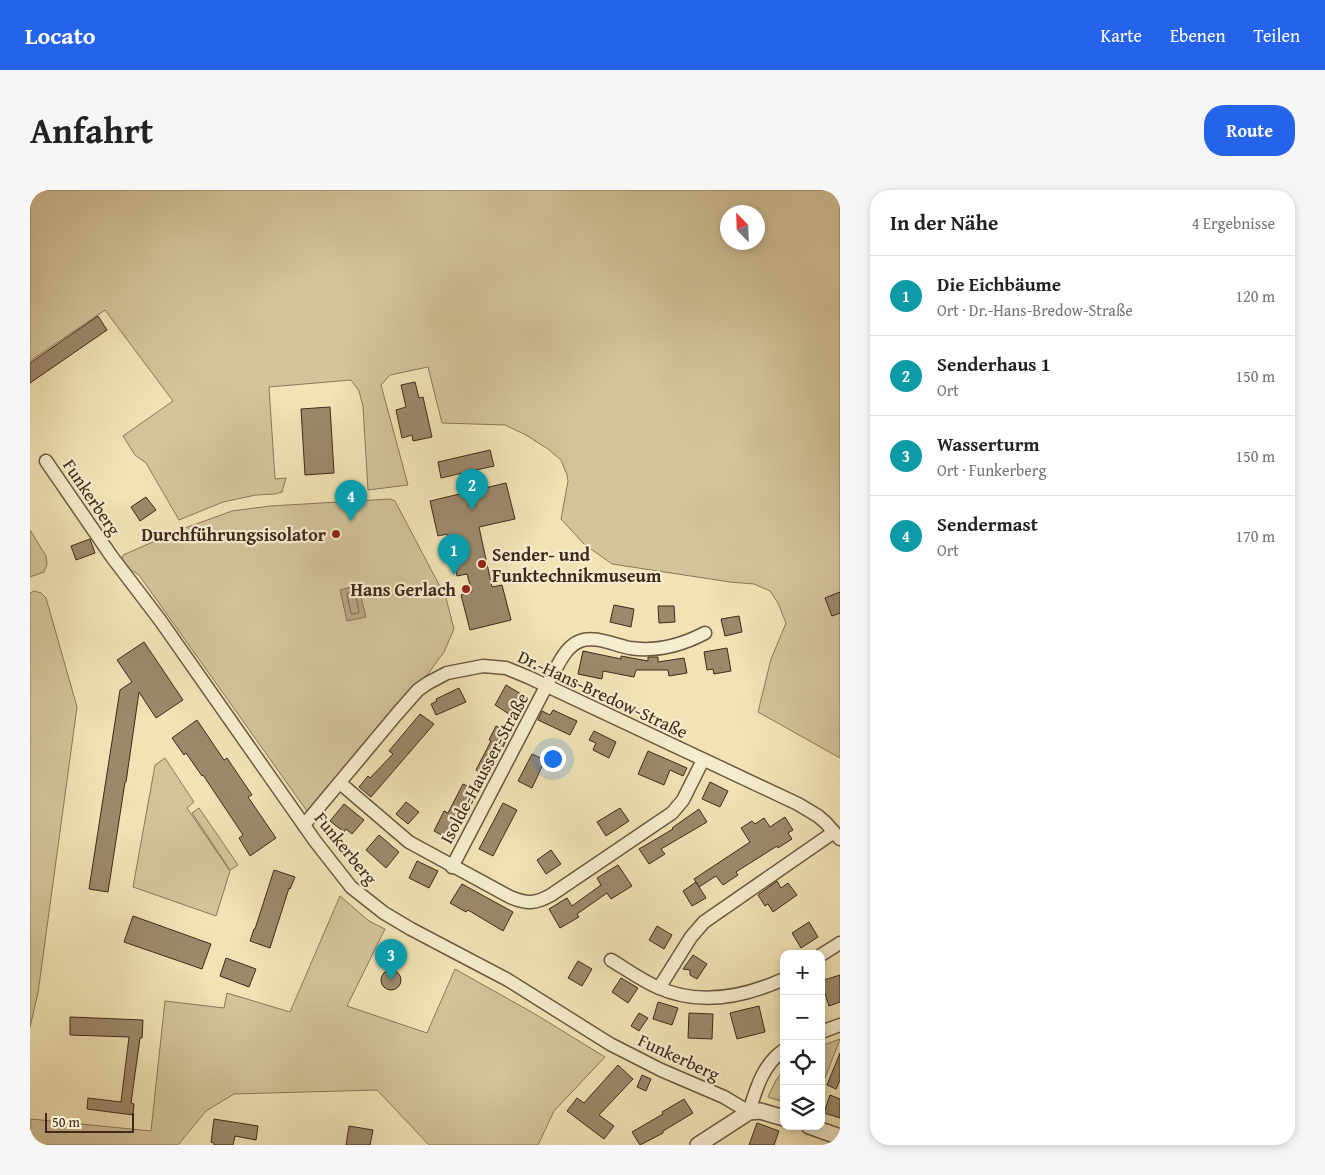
<!DOCTYPE html>
<html lang="de">
<head>
<meta charset="utf-8">
<style>
	:root { --surface:#fff; --page:#f6f6f6; --text:#222; --muted:#767676; --line:#e0e0e0; --accent:#2563eb }
	body { margin:0; font-family:"Gentium Book Plus",serif; background:var(--page); color:var(--text) }
	.controls { position:absolute; right:15px; bottom:15px; display:grid; overflow:hidden; border-radius:10px; box-shadow:0 2px 8px #0003 }
	.controls button { width:45px; height:45px; display:grid; place-items:center; padding:0; border:0; border-bottom:1px solid var(--line); background:var(--surface); color:var(--text); font:25px sans-serif }
	.compass { position:absolute; left:690px; top:15px; width:45px; height:45px; border-radius:50%; background:var(--surface); box-shadow:0 2px 8px #0003; rotate:337deg }
	.scale { position:absolute; left:15px; bottom:12px; width:89px; box-sizing:border-box; padding-left:5px; border:2px solid #40281b; border-top:0; font-size:14px; line-height:18px; white-space:nowrap; color:#40281b; -webkit-text-stroke:4px #f6edce; paint-order:stroke }
	.you { position:absolute; left:522px; top:568px; width:18px; height:18px; margin:-12px; border:4px solid #fff; border-radius:50%; background:#1a73e8; box-shadow:0 0 0 8px #1a73e833 }
	.badge { display:grid; place-items:center; width:32px; height:32px; border-radius:50%; background:var(--accent); color:#fff; font-size:16px; font-weight:700 }
	.pin { position:absolute; translate:-50% -41px; filter:drop-shadow(0 1px 2px #0008) }
	.pin::after { content:''; position:absolute; top:26px; width:18px; height:15px; background:inherit; clip-path:polygon(0 0,100% 0,50% 100%) }
	.list { margin:0; padding:0; list-style:none }
	h2 { display:flex; justify-content:space-between; align-items:center; height:65px; margin:0; padding:0 20px; font-size:21px }
	h2 small { font-size:16px; font-weight:400; color:var(--muted) }
	.list li { display:grid; grid-template-columns:32px 1fr auto; gap:15px; align-items:center; box-sizing:border-box; height:80px; padding:0 20px; border-top:1px solid var(--line) }
	.list b { display:block; font-size:19px; white-space:nowrap }
	.list p { margin:0; font-size:16px; white-space:nowrap; color:var(--muted) }
	.list em { font-size:16px; font-style:normal; color:var(--muted) }
	.icon { flex:none; width:28px; height:28px; fill:none; stroke:currentColor; stroke-width:2; stroke-linecap:round; stroke-linejoin:round }
	.map { position:relative; flex:none; width:810px; height:955px; overflow:hidden; border-radius:20px }
	header { display:flex; align-items:center; gap:30px; box-sizing:border-box; height:70px; padding:0 25px; background:var(--accent); color:#fff }
	header strong { font-size:24px }
	nav { display:flex; gap:28px; margin-inline-start:auto; font-size:18px }
	.intro { display:flex; align-items:center; justify-content:space-between; box-sizing:border-box; height:120px; padding:0 30px }
	h1 { margin:0; font-size:35px }
	.button { padding:12px 22px; border-radius:20px; background:var(--accent); color:#fff; font-size:18px; font-weight:700 }
	main { display:flex; gap:30px; padding:0 30px }
	aside { flex:1; background:var(--surface); border-radius:20px; box-shadow:0 2px 8px #0003 }
	.map>svg:first-child { display:block }
	.green { fill:#d3c39a; stroke:#8a765a; fill-rule:evenodd }
	.water { fill:#b5a380; stroke:#867258 }
	.lines { fill:none; stroke-linecap:round; stroke-linejoin:round }
	.shore { stroke:#7a664e; stroke-width:1 }
	.building { fill:#9c896b; stroke:#40281b }
	.minor-casing { stroke:#6c5741; stroke-width:15 }
	.tertiary-casing { stroke:#6c5741; stroke-width:18 }
	.minor { stroke:#f6edce; stroke-width:12 }
	.tertiary { stroke:#f6edce; stroke-width:15 }
	.poi-dot { fill:#8f2418; stroke:#f6edce; stroke-width:2 }
	.labels { text-anchor:middle; dominant-baseline:central; stroke-width:4.5; stroke-linejoin:round; paint-order:stroke }
	.street-label { font-size:18px; fill:#40281b; stroke:#f6edce }
	.poi-label { font-size:18px; font-weight:bold; fill:#40281b; stroke:#f6edce; text-anchor:end }
</style>
</head>
<body>
<header>
<strong>Locato</strong>
<nav><a>Karte</a><a>Ebenen</a><a>Teilen</a></nav>
</header>
<div class="intro"><h1>Anfahrt</h1><a class="button">Route</a></div>
<main>
<div class="map">
<svg width="810" height="955" viewBox="0 0 810 955">
	<rect width="100%" height="100%" fill="#f1e3b4"/>
	<filter id="stains"><feTurbulence type="fractalNoise" baseFrequency=".004" numOctaves="4"/><feColorMatrix values="0 0 0 0 .2 0 0 0 0 .09 0 0 0 0 .02 0 0 0 .5 -.17"/></filter>
	<radialGradient id="worn" r=".72"><stop offset=".6" stop-color="#630" stop-opacity="0"/><stop offset="1" stop-color="#630" stop-opacity=".3"/></radialGradient>
	<g class="green">
		<path d="M0,0H810V568L728,522L741,469L756,433L748,413L740,401L724,394L700,392L582,374L554,354L531,329L538,291L537,285L531,270L518,259L496,245L475,235L412,233L398,177L360,185L351,195L378,295L338,300L333,216L329,201L321,190L239,197L245,289L256,288L252,302L245,304L226,305L193,312L149,330L116,273L105,265L93,246L143,211L75,120L0,171ZM698,22H728V52H698Z"/>
		<polygon points="360,309 365,311 416,408 424,439 414,462 395,488 385,496 277,621 109,385 92,374 93,365 155,338 202,321 240,316"/>
		<polygon points="0,340 16,366 17,374 14,382 0,387"/>
		<polygon points="4,401 11,403 16,408 47,517 8,803 0,837 0,403"/>
		<polygon points="135,568 164,612 157,618 200,681 186,726 103,697 125,575"/>
		<polygon points="169,618 208,675 200,680 162,623"/>
		<polygon points="310,706 339,731 355,739 317,816 397,843 425,779 505,824 575,867 524,921 508,955 399,955 347,900 204,904 176,921 148,955 0,955 1,929 121,941 135,811 194,818 197,803 260,822"/>
		<polygon points="810,849 791,898 791,856"/>
		<polygon points="754,879 754,912 738,907 745,892"/>
	</g>
	<polygon class="water" points="328,395 336,427 317,431 310,400"/>
	<g class="lines">
		<polygon class="shore" points="323,402 325,403 329,421 328,423 323,424 321,423 317,405 318,403"/>
	</g>
	<g class="building">
		<polygon points="68,126 77,140 0,193 0,173"/>
		<polygon points="385,192 389,208 393,207 402,247 383,251 382,245 372,248 366,220 376,217 371,195"/>
		<polygon points="300,217 304,283 275,285 271,219"/>
		<polygon points="460,260 464,276 411,288 408,272"/>
		<polygon points="476,293 485,329 449,337 462,397 472,395 481,430 440,440 431,405 442,402 437,384 427,386 417,344 408,346 400,311"/>
		<polygon points="116,307 126,320 110,331 101,317"/>
		<polygon points="60,349 65,363 46,370 41,356"/>
		<polygon points="810,402 810,423 802,426 795,408"/>
		<polygon points="584,415 604,419 601,437 580,432"/>
		<polygon points="628,416 644,416 645,432 629,433"/>
		<polygon points="709,426 712,442 695,446 691,429"/>
		<polygon points="114,452 153,510 126,528 109,502 96,592 95,592 78,702 59,699 90,500 102,492 87,470"/>
		<polygon points="697,458 701,481 684,484 683,479 677,480 674,462"/>
		<polygon points="553,461 591,469 591,466 618,471 618,467 628,467 628,472 654,468 657,483 639,486 638,480 606,480 604,487 573,481 572,489 548,484"/>
		<polygon points="476,495 491,504 479,524 465,515"/>
		<polygon points="429,498 436,512 406,525 401,514 407,511 406,509"/>
		<polygon points="523,520 547,531 540,545 508,530 512,521 520,525"/>
		<polygon points="390,524 404,534 341,607 329,597 338,586 340,588 363,564 359,561"/>
		<polygon points="167,530 194,570 197,568 222,605 218,607 246,648 220,666 209,648 213,645 173,585 172,586 156,563 154,565 142,548"/>
		<polygon points="466,536 480,543 458,586 446,580 461,551 459,550"/>
		<polygon points="564,541 586,552 579,568 563,560 566,553 559,550"/>
		<polygon points="618,561 657,578 653,586 640,580 634,595 608,584"/>
		<polygon points="502,564 515,570 502,598 488,591"/>
		<polygon points="680,592 698,601 690,617 672,609"/>
		<polygon points="433,594 448,601 439,619 434,616 417,648 404,641 414,621 418,623"/>
		<polygon points="376,612 389,622 378,634 366,624"/>
		<polygon points="473,613 487,620 463,666 449,659"/>
		<polygon points="314,614 334,630 322,644 316,639 314,642 300,631"/>
		<polygon points="590,618 599,631 576,646 567,632"/>
		<polygon points="669,619 677,632 631,659 635,664 619,674 609,659 643,639 642,638"/>
		<polygon points="755,627 763,640 758,643 762,649 748,658 747,656 706,682 708,685 693,695 686,686 669,697 664,689 720,652 711,638 722,631 725,634 734,628 740,637"/>
		<polygon points="349,645 369,662 356,678 336,660"/>
		<polygon points="521,660 531,674 516,684 507,670"/>
		<polygon points="387,671 408,681 399,698 379,688"/>
		<polygon points="588,675 602,696 581,709 577,703 547,724 549,727 530,738 519,719 537,708 542,716 571,695 567,688"/>
		<polygon points="244,680 265,687 260,699 259,698 240,758 220,751 224,739 225,739"/>
		<polygon points="747,691 751,698 758,693 767,705 743,722 738,714 735,716 728,705"/>
		<polygon points="666,692 676,708 662,716 653,701"/>
		<polygon points="432,694 483,722 473,741 438,720 436,722 420,713"/>
		<polygon points="103,726 181,754 172,779 94,752"/>
		<polygon points="779,732 788,747 771,758 762,743"/>
		<polygon points="627,736 642,745 634,759 619,750"/>
		<polygon points="663,765 677,774 667,789 660,785 660,780 653,779"/>
		<polygon points="196,768 226,779 219,797 190,786"/>
		<polygon points="548,771 562,779 552,796 538,788"/>
		<circle cx="361" cy="790" r="10"/>
		<polygon points="810,785 810,812 799,816 791,791"/>
		<polygon points="591,788 608,798 598,813 582,802"/>
		<polygon points="628,812 648,818 642,835 623,829"/>
		<polygon points="729,816 735,842 707,849 700,823"/>
		<polygon points="609,823 618,828 609,841 601,836"/>
		<polygon points="659,823 683,824 682,849 658,848"/>
		<polygon points="40,827 113,830 112,848 110,848 101,913 104,914 103,925 57,919 58,908 91,912 99,847 40,845"/>
		<polygon points="810,863 810,890 806,899 797,895"/>
		<polygon points="588,875 603,889 569,925 584,936 574,949 537,921 547,908 554,913"/>
		<polygon points="612,885 621,889 616,901 607,897"/>
		<polygon points="800,905 810,909 810,928 794,923"/>
		<polygon points="654,909 663,923 633,941 633,943 610,955 602,942 633,924 632,922"/>
		<polygon points="184,929 228,936 226,950 205,946 203,955 184,955 184,953 181,952"/>
		<polygon points="727,933 749,941 744,955 719,955"/>
		<polygon points="319,936 343,940 340,955 316,955"/>
	</g>
	<g class="lines">
		<defs>
			<g id="minor">
				<path d="M16,271L82,367L130,430L285,651L321,697L354,723L381,739L478,790L580,854L631,880L694,907L719,922C726,899 733,874 754,860"/>
				<path d="M310,593L379,652L480,707C497,714 505,714 521,705L642,623L653,610L673,570"/>
				<polyline points="274,635 366,525 388,500 398,493 417,483 453,476 476,478 498,487 768,614 788,626 796,633 810,649"/>
				<path d="M422,677L521,487C529,474 535,457 550,451C565,445 584,455 600,458C626,462 652,455 675,443"/>
				<polyline points="791,765 810,753"/>
				<path d="M581,770C596,779 611,790 627,797C668,816 714,807 754,789"/>
				<polyline points="629,798 661,747 674,732 804,642"/>
				<polyline points="791,842 810,835"/>
			</g>
			<g id="tertiary">
				<polyline points="779,936 810,947"/>
				<polyline points="668,955 719,922 730,921 754,928"/>
			</g>
		</defs>
		<use href="#minor" class="minor-casing"/>
		<use href="#tertiary" class="tertiary-casing"/>
		<use href="#minor" class="minor"/>
		<use href="#tertiary" class="tertiary"/>
	</g>
	<g class="poi-dot">
		<circle cx="306" cy="344" r="5"/>
		<circle cx="452" cy="374" r="5"/>
		<circle cx="436" cy="399" r="5"/>
	</g>
	<g class="labels">
		<g class="street-label">
			<text transform="translate(62 307) rotate(56)">Funkerberg</text>
			<text transform="translate(573 504) rotate(25)">Dr.-Hans-Bredow-Straße</text>
			<text transform="translate(454 578) rotate(-62)">Isolde-Hausser-Straße</text>
			<text transform="translate(316 658) rotate(51)">Funkerberg</text>
			<text transform="translate(649 867) rotate(25)">Funkerberg</text>
		</g>
		<g class="poi-label">
			<text x="296" y="344">Durchführungsisolator</text>
			<text x="462" y="364" text-anchor="start">Sender- und<tspan x="462" dy="21">Funktechnikmuseum</tspan></text>
			<text x="426" y="399">Hans Gerlach</text>
		</g>
	</g>
	<rect width="100%" height="100%" filter="url(#stains)"/>
	<rect width="100%" height="100%" fill="url(#worn)"/>
</svg>
<div class="controls">
<button>+</button>
<button>−</button>
<button><svg class="icon" aria-label="locate" viewBox="0 0 24 24"><circle cx="12" cy="12" r="6"/><path d="M12 2v4M12 18v4M2 12h4M18 12h4"/></svg></button>
<button><svg class="icon" aria-label="layers" viewBox="0 0 24 24"><path d="M12 4l9 5-9 5-9-5zM3 14l9 5 9-5"/></svg></button>
</div>
<svg class="compass" viewBox="-18 -18 36 36"><path d="M0-13l5 13h-10z" fill="#e53935"/><path d="M0 13l5-13h-10z" fill="#767676"/></svg>
<div class="scale">50 m</div>
<div class="you"></div>
<div class="pin badge" style="left:424px;top:385px;background:#0f9aa8">1</div>
<div class="pin badge" style="left:442px;top:320px;background:#0f9aa8">2</div>
<div class="pin badge" style="left:361px;top:790px;background:#0f9aa8">3</div>
<div class="pin badge" style="left:321px;top:331px;background:#0f9aa8">4</div>
</div>
<aside>
<h2>In der Nähe<small>4 Ergebnisse</small></h2>
<ul class="list">
<li><span class="badge" style="background:#0f9aa8">1</span><div><b>Die Eichbäume</b><p>Ort · Dr.-Hans-Bredow-Straße</p></div><em>120 m</em></li>
<li><span class="badge" style="background:#0f9aa8">2</span><div><b>Senderhaus 1</b><p>Ort</p></div><em>150 m</em></li>
<li><span class="badge" style="background:#0f9aa8">3</span><div><b>Wasserturm</b><p>Ort · Funkerberg</p></div><em>150 m</em></li>
<li><span class="badge" style="background:#0f9aa8">4</span><div><b>Sendermast</b><p>Ort</p></div><em>170 m</em></li>
</ul>
</aside>
</main>
</body>
</html>
